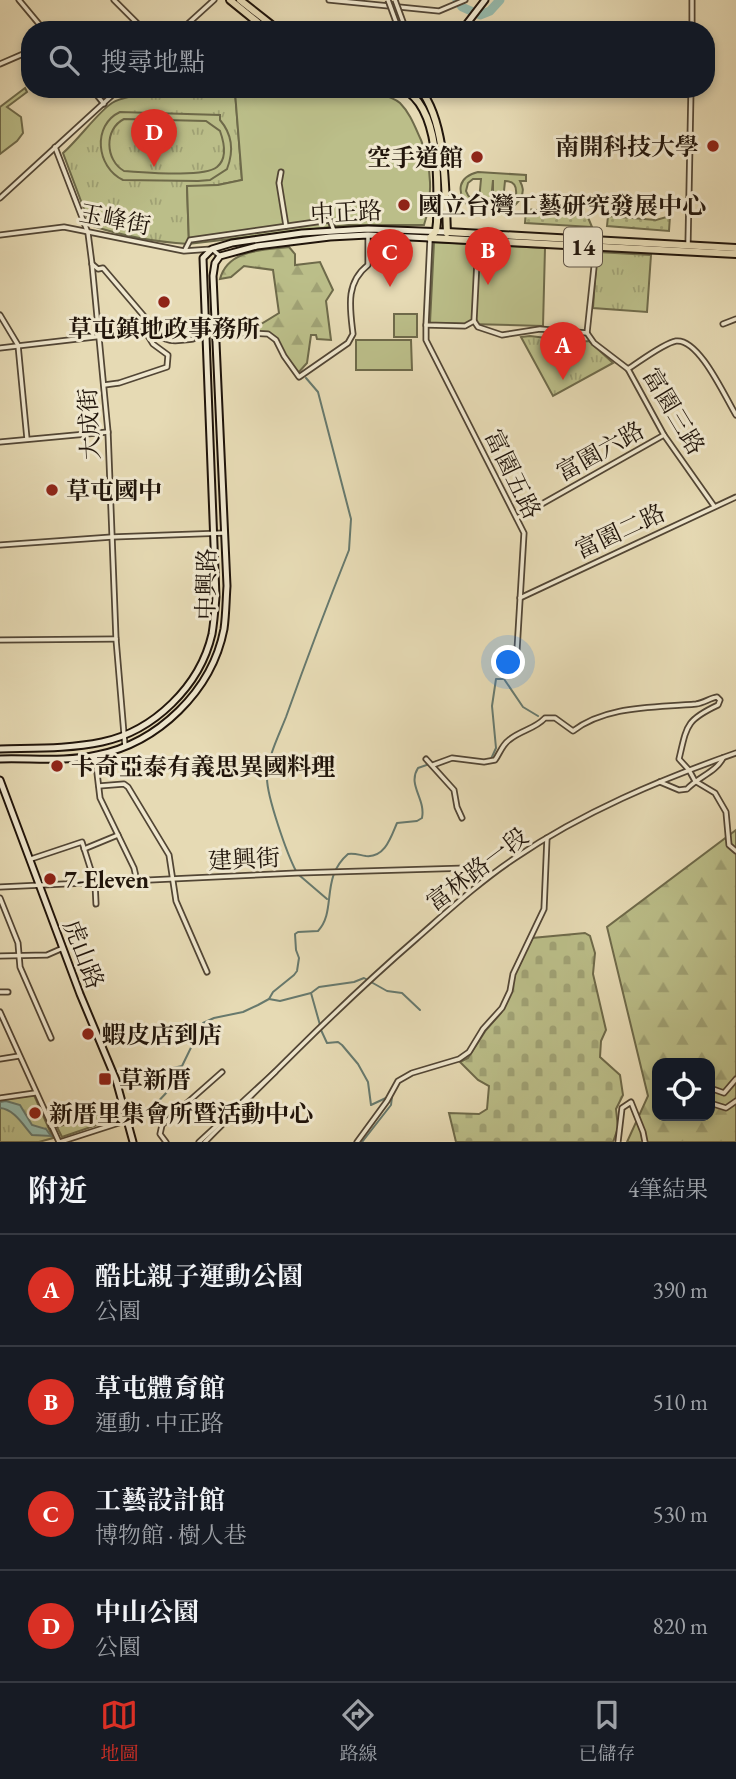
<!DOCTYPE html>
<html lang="zh-TW">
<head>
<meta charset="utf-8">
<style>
	:root { --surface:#171b24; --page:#20242c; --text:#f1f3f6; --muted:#9ea1a6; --line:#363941; --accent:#d93025 }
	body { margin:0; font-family:"EB Garamond","Noto Serif TC",serif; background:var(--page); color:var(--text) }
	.controls { position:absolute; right:21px; bottom:21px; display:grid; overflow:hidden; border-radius:14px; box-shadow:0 4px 10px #0003 }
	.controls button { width:63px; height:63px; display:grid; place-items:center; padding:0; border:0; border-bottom:2px solid var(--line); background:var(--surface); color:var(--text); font:35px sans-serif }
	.you { position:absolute; left:509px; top:663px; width:24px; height:24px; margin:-18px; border:5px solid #fff; border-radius:50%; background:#1a73e8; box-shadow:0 0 0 10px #1a73e833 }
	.badge { display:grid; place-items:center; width:46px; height:46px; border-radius:50%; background:var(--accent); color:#fff; font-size:23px; font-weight:700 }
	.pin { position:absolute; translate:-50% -58px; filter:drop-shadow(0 2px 4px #0008) }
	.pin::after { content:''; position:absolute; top:37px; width:24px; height:21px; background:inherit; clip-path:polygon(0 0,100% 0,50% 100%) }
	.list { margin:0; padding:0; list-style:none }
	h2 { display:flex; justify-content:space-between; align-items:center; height:91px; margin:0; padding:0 28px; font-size:30px }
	h2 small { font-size:23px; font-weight:400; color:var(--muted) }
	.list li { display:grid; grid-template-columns:46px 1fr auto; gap:21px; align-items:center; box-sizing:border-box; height:112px; padding:0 28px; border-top:2px solid var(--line) }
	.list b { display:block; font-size:26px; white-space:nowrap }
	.list p { margin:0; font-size:23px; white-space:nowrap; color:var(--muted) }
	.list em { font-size:23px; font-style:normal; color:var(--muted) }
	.icon { flex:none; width:38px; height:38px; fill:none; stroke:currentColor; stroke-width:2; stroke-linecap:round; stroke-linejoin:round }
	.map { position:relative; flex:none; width:736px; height:1142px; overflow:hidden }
	.search { position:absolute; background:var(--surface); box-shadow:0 4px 10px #0003; left:21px; right:21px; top:21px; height:77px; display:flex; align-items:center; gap:18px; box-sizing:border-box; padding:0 24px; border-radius:28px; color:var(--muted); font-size:26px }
	.sheet { height:539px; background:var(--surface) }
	nav { display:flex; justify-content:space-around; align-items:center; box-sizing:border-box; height:98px; border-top:2px solid var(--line); background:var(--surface); font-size:19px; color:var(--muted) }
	nav a { display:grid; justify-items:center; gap:4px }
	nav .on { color:var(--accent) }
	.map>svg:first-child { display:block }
	.grass { fill:url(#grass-dots); stroke:#6e6a4a; stroke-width:2 }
	.forest { fill:url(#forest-firs); stroke:#6e6a4a; stroke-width:2; fill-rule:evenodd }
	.cemetery { fill:url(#cemetery-stones); stroke:#6e6a4a; stroke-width:2 }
	.park { fill:url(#park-tufts); stroke:#6e6a4a; stroke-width:2 }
	.pitch { fill:#bbbe89; stroke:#6e6a4a; stroke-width:2; fill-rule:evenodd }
	.water { fill:#96bbae; stroke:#67796d; stroke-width:2 }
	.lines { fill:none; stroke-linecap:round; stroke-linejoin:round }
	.stream { stroke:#67796d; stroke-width:2 }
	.river { stroke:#96bbae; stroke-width:9 }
	.street-tunnel { stroke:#c8bc9b; stroke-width:3.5; stroke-dasharray:3.5 2; stroke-linecap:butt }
	.street-casing { stroke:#524635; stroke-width:7 }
	.secondary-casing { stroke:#21150b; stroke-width:9 }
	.primary-casing { stroke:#21150b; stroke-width:10 }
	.street { stroke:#efe7ce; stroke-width:3.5 }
	.secondary { stroke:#efe7ce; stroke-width:5 }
	.primary { stroke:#e6dab4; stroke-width:6 }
	.street-bridge-casing { stroke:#524635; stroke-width:7; stroke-linecap:butt }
	.street-bridge { stroke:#efe7ce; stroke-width:3.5 }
	.poi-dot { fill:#8f2418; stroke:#efe7ce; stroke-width:2.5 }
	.labels { text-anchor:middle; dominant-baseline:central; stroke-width:6; stroke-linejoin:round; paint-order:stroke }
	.shield { fill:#efe7ce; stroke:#5f5446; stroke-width:2 }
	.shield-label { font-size:23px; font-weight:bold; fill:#21150b }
	.poi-label { font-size:24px; font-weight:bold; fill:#21150b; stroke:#efe7ce; text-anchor:start }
	.street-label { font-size:24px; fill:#21150b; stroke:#efe7ce }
</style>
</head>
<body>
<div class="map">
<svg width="736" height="1142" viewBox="0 0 736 1142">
	<defs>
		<pattern id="grass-dots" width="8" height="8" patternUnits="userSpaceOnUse" patternTransform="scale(1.75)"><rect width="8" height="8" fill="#bbbe89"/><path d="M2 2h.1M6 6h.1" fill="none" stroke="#a0a275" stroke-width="1.8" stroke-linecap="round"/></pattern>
		<pattern id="forest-firs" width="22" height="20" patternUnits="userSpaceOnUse" patternTransform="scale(1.75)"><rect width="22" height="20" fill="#bbbe89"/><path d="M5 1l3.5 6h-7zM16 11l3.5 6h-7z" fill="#a0a275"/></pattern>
		<pattern id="cemetery-stones" width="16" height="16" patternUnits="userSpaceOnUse" patternTransform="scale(1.75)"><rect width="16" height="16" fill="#bbbe89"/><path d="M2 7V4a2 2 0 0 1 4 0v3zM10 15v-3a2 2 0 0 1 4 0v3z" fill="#a0a275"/></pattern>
		<pattern id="park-tufts" width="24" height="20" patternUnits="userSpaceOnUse" patternTransform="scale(1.75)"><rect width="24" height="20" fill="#bbbe89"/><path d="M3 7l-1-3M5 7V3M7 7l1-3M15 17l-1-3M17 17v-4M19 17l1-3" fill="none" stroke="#a0a275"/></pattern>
	</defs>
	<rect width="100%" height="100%" fill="#e6dab4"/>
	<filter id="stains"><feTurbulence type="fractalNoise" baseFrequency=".00286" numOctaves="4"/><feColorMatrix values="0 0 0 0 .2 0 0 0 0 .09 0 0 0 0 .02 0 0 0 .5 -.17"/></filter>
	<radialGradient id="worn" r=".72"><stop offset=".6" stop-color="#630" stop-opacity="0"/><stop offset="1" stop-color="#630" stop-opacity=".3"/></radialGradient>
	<g class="grass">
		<polygon points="526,209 587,215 592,227 525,223"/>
		<polygon points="608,216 656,220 670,216 669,231 607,226"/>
	</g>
	<g class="forest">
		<path d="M289,247L295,254V265L320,262L333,290L326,301L331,340L317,339L316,335H311L307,363L298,373L286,362L271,336L248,332L279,313L273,270L244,266L231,277L220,279C228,249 264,250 289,247Z"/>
		<path d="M736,830V1142H627L648,1096L607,927ZM657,1063H710V1116H657Z"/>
	</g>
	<polygon class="cemetery" points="585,933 590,936 595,953 593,974 606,1030 601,1041 600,1057 620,1075 623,1095 616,1109 618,1128 613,1142 456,1142 449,1113 479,1114 487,1109 489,1086 478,1080 460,1062 468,1058 486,1030 501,1013 507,1001 511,983 532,938"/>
	<g class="park">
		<path d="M235,92L242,180L218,185L187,187L189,244C155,242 122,236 90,225L63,153C78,140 99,111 112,103C138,88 204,94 235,92Z"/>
		<polygon points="597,252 651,255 647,312 593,308"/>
		<rect x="394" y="314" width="23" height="23"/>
		<polygon points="530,336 579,342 589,341 613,363 553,396 521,337"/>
		<polygon points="34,1095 53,1138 39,1142 0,1142 0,1100"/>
		<polygon points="118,1108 123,1116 62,1137 57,1127"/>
	</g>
	<g class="pitch">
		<polygon points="25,88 27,92 7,107 21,117 23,133 17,141 0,154 0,107"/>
		<path d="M244,89C276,89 378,83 400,103C410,113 415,127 421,140C432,166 433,198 424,225H347L189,244L187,186L218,185L242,180L235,92Z"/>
		<path d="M120,112L220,115V120C232,134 234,151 227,169L210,180L198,181L123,180C96,167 92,125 120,112ZM124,119L206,121L220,131C224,142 228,158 217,167C203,178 143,172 124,171C105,160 104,129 124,119Z"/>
		<path d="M478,172L526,175V181H520C523,187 524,191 521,197C513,217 484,208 468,206C456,191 458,177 478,172ZM473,179H481L479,201H491L493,180V201H503L505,181C514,181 517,186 516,195L509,203C494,203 471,207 466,191L468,183Z"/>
		<polygon points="434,242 545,248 543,326 430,323"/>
		<polygon points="356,340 411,340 412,370 356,370"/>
	</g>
	<path class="water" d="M6,1101L20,1105L32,1125L46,1129L51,1136L32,1135C23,1125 14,1109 0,1108V1102Z"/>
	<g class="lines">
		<g class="stream">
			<polyline points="491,759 496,748 492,706 496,679 504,679 523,707 538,716"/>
			<path d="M296,871C287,854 267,797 267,778C267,758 279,735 286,717C306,661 327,605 349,550L351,519L318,392L306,378"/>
			<polyline points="299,875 327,899"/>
			<polyline points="311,993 320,1025"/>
			<polyline points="269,999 280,1001 311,993 319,987 354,982 364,978 387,991 402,993 420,1010"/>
			<polyline points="321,1030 327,1043 338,1042 342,1045 358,1064 368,1082 371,1105 388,1097 392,1097 391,1105 362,1142"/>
			<path d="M128,1111L152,1108L168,1091L164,1075L168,1069L182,1066L203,1023L214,1018L243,1012L258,1005L269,999L273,992L294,975L297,971L299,958L296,950L295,934L298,932L318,931C337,911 320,878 348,854C355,853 359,855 366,856C385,858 391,837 397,823L417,821L422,818C426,799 407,785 418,768L438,761"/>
		</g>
		<polyline class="river" points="457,0 462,7 480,15 490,11 500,0"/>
		<polyline class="street-tunnel" points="193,339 226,335"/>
		<defs>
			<g id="street">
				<polyline points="19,0 44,30"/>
				<polyline points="114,0 144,30"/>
				<polyline points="329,0 439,11 465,0"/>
				<polyline points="181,30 214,0"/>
				<polyline points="692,30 692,0"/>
				<polyline points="0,64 30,51"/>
				<polyline points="92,89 104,104"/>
				<polyline points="55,147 88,233 92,264 108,432 116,639 125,746"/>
				<polyline points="281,172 279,183 286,226"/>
				<polyline points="0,198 119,89"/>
				<polyline points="0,235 64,227 184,251 212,249 220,256"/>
				<polyline points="430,239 426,325 465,326 474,321 478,241"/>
				<polyline points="688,244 691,89"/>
				<polyline points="185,250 190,240 330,220 334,231"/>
				<polyline points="92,264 98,269 103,268 149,322"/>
				<polyline points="0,315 18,345 27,439"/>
				<polyline points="474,321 478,327 502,335 540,329 587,333 594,343 628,369 664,435 714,506"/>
				<polyline points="723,324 736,319"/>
				<polyline points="426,325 426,340 524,533 517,650"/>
				<path d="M154,330C165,344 177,341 193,339"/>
				<polyline points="587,333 596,248"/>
				<path d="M226,335L249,333L268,334L276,340L284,356L299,377L348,343L353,334C350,308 345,283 368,265V235"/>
				<polyline points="0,348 215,323"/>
				<path d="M628,369C639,362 664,343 676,341C699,338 725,397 736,415"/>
				<polyline points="104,385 119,383 167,367 168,355 153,344 145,331"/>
				<polyline points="0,442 108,432"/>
				<polyline points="517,518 664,435"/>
				<polyline points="0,545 112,537 224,533"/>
				<polyline points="520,598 736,497"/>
				<polyline points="0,640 116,639"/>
				<polyline points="95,756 100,798 134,868 137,881"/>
				<polyline points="426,759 454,790 457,807 462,818"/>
				<path d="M433,765L452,758L484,762L495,760C500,753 502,745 509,740C521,730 535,729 545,718H555L573,731C607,705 655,708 696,704C704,703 710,698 717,697L720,700L718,705C686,720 687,725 679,759L689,770L695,781L715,793L726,812L729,845L736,851"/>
				<path d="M660,782L679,790L687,789C698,777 716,772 723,758"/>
				<polyline points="99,786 124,784 128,787 169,855 176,901 207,972"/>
				<polyline points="84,849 118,835"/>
				<polyline points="31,859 82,842 95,883 96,904"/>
				<polyline points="0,887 297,873 468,868 487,877"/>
				<polyline points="0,898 18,943 20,967 51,1038"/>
				<polyline points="0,956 47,955 63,948"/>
				<polyline points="0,992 8,992"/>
				<polyline points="0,1012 59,1142"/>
				<polyline points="0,1059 19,1056"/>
				<polyline points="710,1088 724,1093 736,1079"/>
				<polyline points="0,1098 35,1093"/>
				<polyline points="710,1103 726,1108 736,1101"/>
				<polyline points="51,1126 122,1102"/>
				<polyline points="60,1142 128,1120"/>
				<polyline points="166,1142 160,1134 162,1125 222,1072"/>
				<polyline points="199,1142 275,1072"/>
				<path d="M205,1142C274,1073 342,1003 416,939C448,911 479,882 515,858C583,812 659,780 736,753"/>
				<polyline points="357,1142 387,1101 398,1081 412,1073 459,1059 469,1052 483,1029 502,1008 510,991 513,974 544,909 547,838"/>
				<polyline points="618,1142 622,1108 631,1102 643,1132 645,1142"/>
			</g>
			<g id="secondary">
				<polyline points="462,30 485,0"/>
				<path d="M0,749C33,748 69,749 102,742C154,731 200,686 212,634C214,622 215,609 216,597L203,258L212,249L232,243L302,233L368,229L447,232"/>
				<path d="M0,759C31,758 66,762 97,755C158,743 212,691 224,629C226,615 226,600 227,586L213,276L215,263L220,256L257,246L330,237L368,235L430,238"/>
				<polyline points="0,780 80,994 116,1080 133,1142"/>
			</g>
			<g id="primary">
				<polyline points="230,0 267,30"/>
				<polyline points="240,0 278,30"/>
				<path d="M403,89C441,107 438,186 437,222L436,231L430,238"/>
				<path d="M420,89C447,123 445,191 447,233"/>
				<polyline points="447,232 736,248"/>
				<polyline points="430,238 736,254"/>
			</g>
		</defs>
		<use href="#street" class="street-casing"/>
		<use href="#secondary" class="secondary-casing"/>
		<use href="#primary" class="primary-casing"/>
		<use href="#street" class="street"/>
		<use href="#secondary" class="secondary"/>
		<use href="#primary" class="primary"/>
		<defs>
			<g id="street-bridge">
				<polyline points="388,0 399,30"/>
				<polyline points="395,0 406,30"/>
			</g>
		</defs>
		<use href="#street-bridge" class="street-bridge-casing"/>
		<use href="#street-bridge" class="street-bridge"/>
	</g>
	<g class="poi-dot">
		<circle cx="713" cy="146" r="7"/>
		<circle cx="477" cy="157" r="7"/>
		<circle cx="404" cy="205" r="7"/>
		<circle cx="164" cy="302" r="7"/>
		<circle cx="52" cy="490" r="7"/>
		<circle cx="57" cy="766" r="7"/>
		<circle cx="50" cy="879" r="7"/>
		<circle cx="88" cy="1034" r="7"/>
		<rect x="98" y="1072" width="14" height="14" rx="3.5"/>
		<circle cx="35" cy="1113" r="7"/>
	</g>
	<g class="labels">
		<rect class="shield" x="564" y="227.5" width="38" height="39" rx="5"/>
		<g class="shield-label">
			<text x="583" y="247">14</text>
		</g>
		<g class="poi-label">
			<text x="699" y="146" text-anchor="end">南開科技大學</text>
			<text x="463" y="157" text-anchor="end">空手道館</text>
			<text x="418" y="205">國立台灣工藝研究發展中心</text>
			<text x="164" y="328" text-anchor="middle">草屯鎮地政事務所</text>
			<text x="66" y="490">草屯國中</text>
			<text x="71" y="766">卡奇亞泰有義思異國料理</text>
			<text x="64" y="879">7-Eleven</text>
			<text x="102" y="1034">蝦皮店到店</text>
			<text x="119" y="1079">草新厝</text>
			<text x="49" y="1113">新厝里集會所暨活動中心</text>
		</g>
		<g class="street-label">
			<text transform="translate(346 212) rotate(-3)">中正路</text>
			<text transform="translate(115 219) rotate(11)">玉峰街</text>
			<text transform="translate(674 411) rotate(59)">富園三路</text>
			<text transform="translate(89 424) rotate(-93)">大成街</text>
			<text transform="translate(600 451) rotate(-29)">富園六路</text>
			<text transform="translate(513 474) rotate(64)">富園五路</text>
			<text transform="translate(620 531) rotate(-25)">富園二路</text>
			<text transform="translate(206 584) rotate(-89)">中興路</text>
			<text transform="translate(244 859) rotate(-3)">建興街</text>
			<text transform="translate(477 869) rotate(-37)">富林路一段</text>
			<text transform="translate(84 954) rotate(69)">虎山路</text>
		</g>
	</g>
	<rect width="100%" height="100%" filter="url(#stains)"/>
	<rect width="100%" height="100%" fill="url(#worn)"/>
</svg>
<div class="controls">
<button><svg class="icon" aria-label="locate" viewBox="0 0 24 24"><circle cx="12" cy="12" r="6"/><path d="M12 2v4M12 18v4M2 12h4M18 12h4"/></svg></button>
</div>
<div class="you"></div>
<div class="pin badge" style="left:563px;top:380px">A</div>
<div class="pin badge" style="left:488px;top:285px">B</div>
<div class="pin badge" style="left:390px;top:287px">C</div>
<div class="pin badge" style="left:154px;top:167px">D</div>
<div class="search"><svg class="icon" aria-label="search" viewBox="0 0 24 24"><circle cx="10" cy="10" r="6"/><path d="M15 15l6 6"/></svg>搜尋地點</div>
</div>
<section class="sheet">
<h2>附近<small>4筆結果</small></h2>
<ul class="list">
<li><span class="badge">A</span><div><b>酷比親子運動公園</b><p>公園</p></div><em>390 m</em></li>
<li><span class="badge">B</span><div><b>草屯體育館</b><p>運動 · 中正路</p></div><em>510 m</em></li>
<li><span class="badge">C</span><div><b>工藝設計館</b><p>博物館 · 樹人巷</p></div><em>530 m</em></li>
<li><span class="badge">D</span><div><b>中山公園</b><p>公園</p></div><em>820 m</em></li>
</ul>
</section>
<nav>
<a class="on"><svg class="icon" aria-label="map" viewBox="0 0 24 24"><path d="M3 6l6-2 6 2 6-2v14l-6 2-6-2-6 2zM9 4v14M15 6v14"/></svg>地圖</a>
<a><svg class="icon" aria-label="directions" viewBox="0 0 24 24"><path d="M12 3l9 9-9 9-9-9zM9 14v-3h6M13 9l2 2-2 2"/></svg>路線</a>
<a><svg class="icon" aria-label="saved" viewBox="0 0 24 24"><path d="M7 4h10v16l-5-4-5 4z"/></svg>已儲存</a>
</nav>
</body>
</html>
